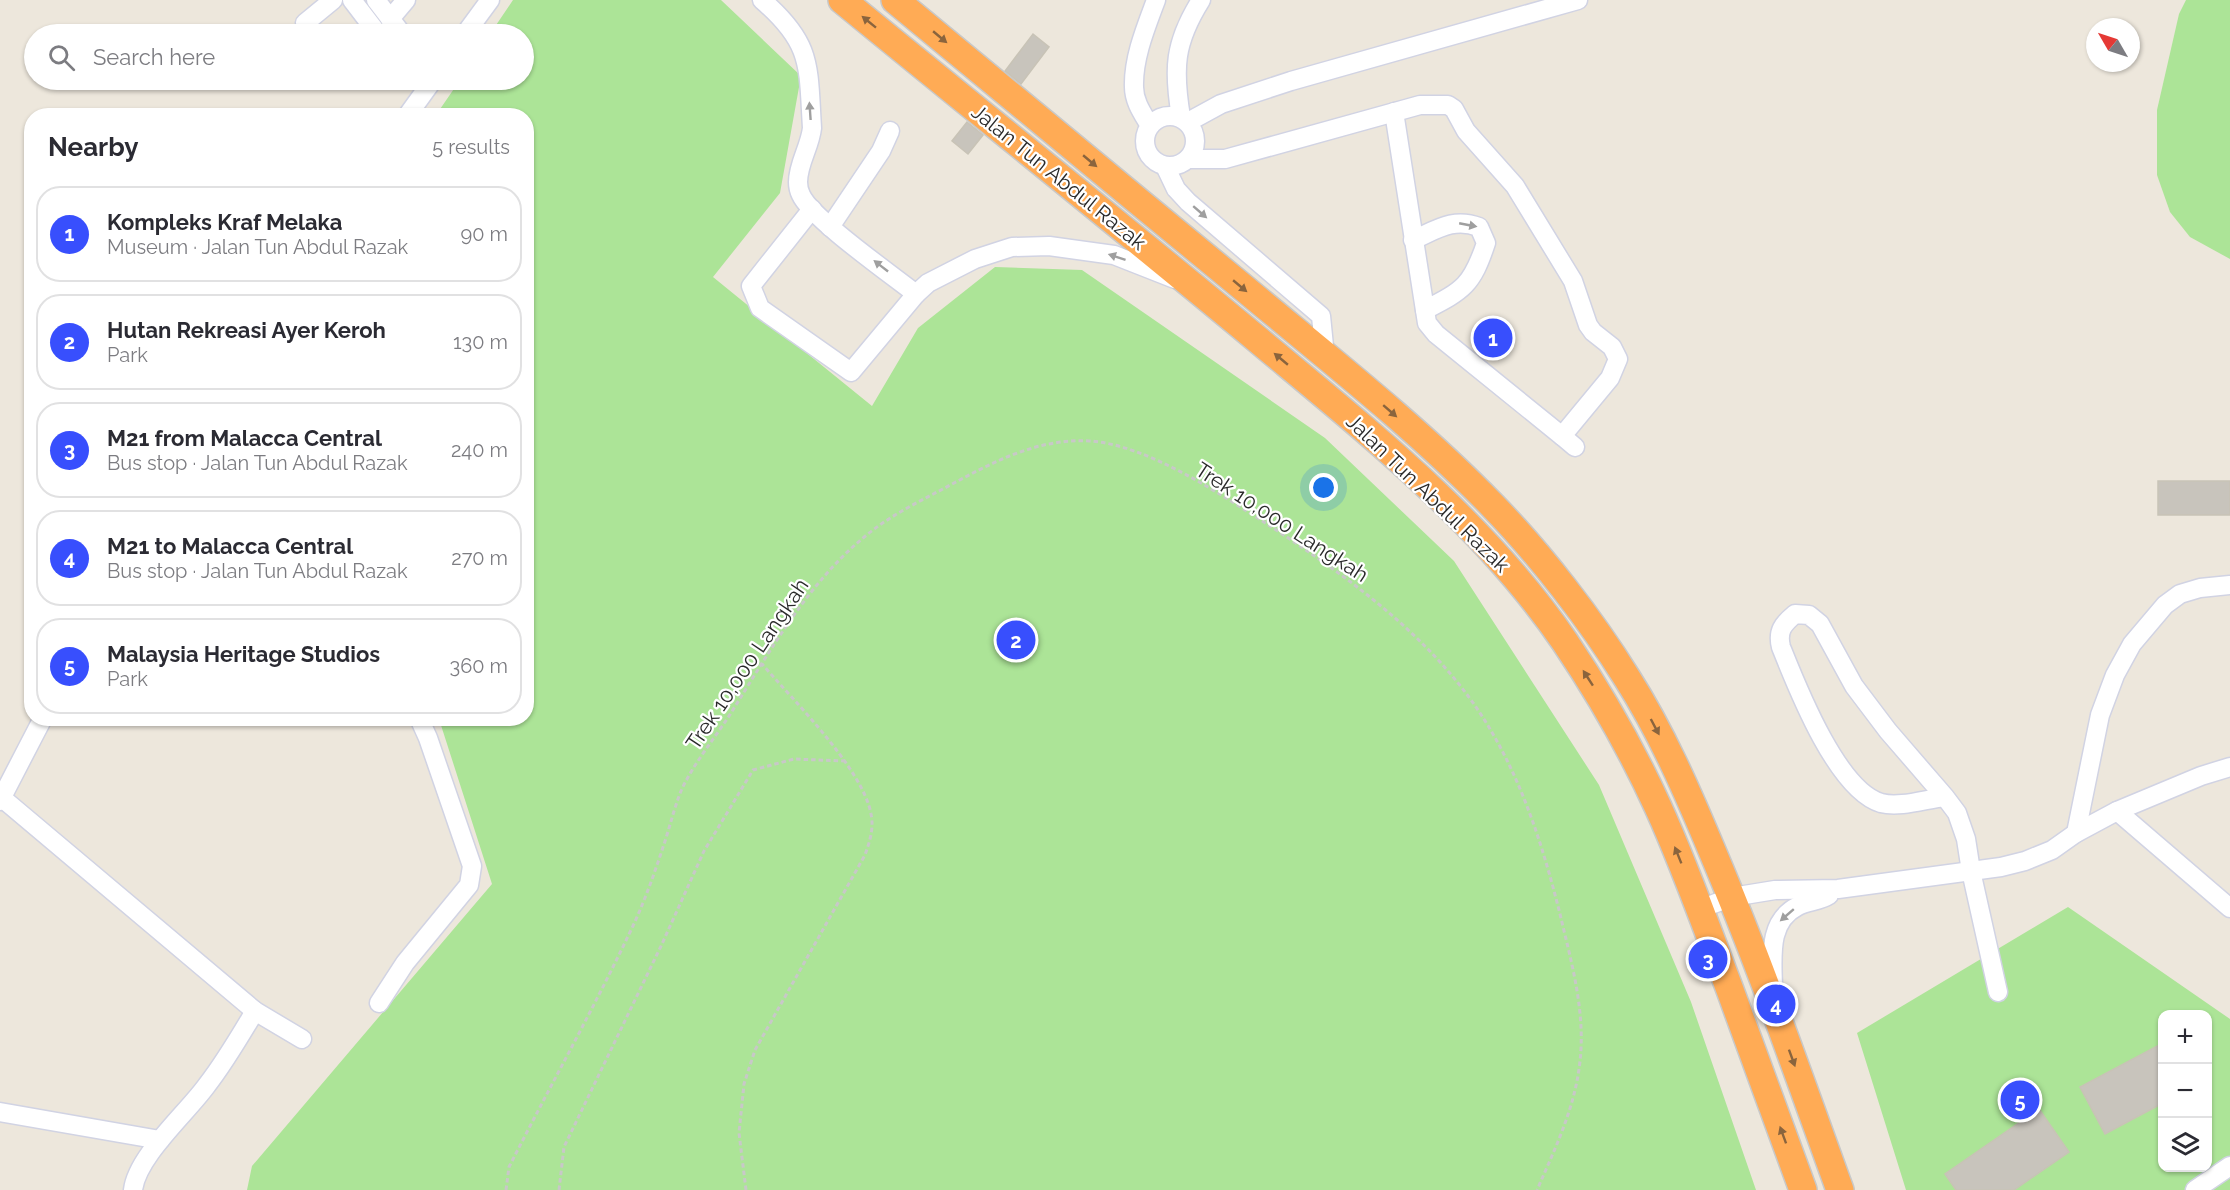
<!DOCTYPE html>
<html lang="en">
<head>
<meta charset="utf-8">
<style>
	:root { --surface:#fff; --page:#f2f2f3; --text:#2b2b33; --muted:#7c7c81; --line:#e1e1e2; --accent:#384ffd }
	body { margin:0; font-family:Raleway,sans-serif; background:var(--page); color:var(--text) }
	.controls { position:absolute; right:18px; bottom:18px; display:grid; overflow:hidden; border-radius:12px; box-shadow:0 2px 4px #0004 }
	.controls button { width:54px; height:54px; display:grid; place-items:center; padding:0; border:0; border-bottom:2px solid var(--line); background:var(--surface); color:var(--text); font:30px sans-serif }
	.compass { position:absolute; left:2086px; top:18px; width:54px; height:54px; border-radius:50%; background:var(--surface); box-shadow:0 2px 4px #0004; rotate:309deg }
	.you { position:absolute; left:1324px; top:488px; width:21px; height:21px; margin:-15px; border:4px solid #fff; border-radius:50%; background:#1a73e8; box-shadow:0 0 0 9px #1a73e833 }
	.badge { display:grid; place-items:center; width:39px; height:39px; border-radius:50%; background:var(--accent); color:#fff; font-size:20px; font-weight:700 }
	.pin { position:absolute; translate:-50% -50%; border:3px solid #fff; box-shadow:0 2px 6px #0006 }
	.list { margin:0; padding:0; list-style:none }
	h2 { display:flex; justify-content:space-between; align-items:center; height:78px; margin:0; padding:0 24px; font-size:26px }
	h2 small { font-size:20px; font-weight:400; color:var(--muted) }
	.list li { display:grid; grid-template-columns:39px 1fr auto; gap:18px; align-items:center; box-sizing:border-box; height:96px; margin:0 12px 12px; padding:0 12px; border:2px solid var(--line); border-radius:24px }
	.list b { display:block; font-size:22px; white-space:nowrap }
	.list p { margin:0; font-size:20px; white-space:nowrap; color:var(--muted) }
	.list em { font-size:20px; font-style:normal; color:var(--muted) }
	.icon { flex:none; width:33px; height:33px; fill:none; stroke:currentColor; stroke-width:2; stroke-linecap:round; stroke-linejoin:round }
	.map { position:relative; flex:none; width:2230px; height:1190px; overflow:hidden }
	.search { position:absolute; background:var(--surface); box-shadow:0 2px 4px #0004; left:24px; top:24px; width:510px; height:66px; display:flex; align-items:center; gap:15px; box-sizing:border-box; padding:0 21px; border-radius:33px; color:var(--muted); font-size:22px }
	.panel { position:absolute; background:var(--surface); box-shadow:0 2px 4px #0004; left:24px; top:108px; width:510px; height:618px; border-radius:24px }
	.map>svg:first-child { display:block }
	.green { fill:#ace497; fill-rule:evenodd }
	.building { fill:#c8c4bc; stroke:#c8c3b6; stroke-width:1.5 }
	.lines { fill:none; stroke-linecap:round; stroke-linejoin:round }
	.minor-casing { stroke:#d1d3e3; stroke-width:21 }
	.highway-casing { stroke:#c8c8c8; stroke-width:30 }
	.path { stroke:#c8c8c8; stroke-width:3; stroke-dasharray:4.5 3; stroke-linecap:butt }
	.minor { stroke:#fff; stroke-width:18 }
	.highway { stroke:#ffab55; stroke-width:27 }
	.oneway { fill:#8a643d }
	.oneway2 { fill:#9f9f9f }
	.labels { text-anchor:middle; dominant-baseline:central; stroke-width:4.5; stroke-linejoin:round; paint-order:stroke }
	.street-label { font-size:21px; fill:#2a2a2a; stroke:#fff }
</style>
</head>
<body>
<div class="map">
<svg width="2230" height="1190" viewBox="0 0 2230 1190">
	<rect width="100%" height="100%" fill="#ede7dc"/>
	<g class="green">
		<polygon points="513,0 721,0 801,76 780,193 713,277 872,406 918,328 995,267 1082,270 1325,438 1454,561 1599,785 1691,1002 1756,1190 247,1190 252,1166 492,884 439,719 526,718 526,116 436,115 460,80 524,80 524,34 490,34"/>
		<polygon points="2186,0 2230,0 2230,259 2190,237 2170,212 2157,175 2157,110 2179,14"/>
		<path d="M2068,907L2230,1019V1190H1906L1857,1033ZM2162,1014H2208V1168H2162Z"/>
	</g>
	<g class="building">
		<polygon points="1033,34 1049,47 1021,84 1005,71"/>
		<polygon points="967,122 983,135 968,154 952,141"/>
		<rect x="2158" y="481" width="72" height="34"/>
		<polygon points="2163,1043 2163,1103 2105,1134 2080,1087"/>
		<polygon points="2039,1109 2069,1152 2014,1190 1956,1190 1945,1174"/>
	</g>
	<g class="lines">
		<defs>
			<g id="minor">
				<polyline points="352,0 378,34"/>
				<polyline points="376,0 402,34"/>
				<path d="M762,0C813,44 808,66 812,128C810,147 798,163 798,182C798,186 799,191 801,195C811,218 892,275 916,294L928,283L975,259L1012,247L1049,246L1114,255L1175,279"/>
				<polyline points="390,19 406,0"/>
				<polyline points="305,23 333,0"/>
				<polyline points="465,34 490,0"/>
				<polyline points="1394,112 1427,323 1436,334 1562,436"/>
				<circle cx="1170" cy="141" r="25"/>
				<polyline points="407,116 433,80"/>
				<path d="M1181,117C1173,69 1174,43 1201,0"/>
				<polyline points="1188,122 1221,104 1291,81 1578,0"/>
				<path d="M1150,126C1143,114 1134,102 1134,87C1133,58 1146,27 1156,0"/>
				<polyline points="1188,159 1225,159 1420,105 1448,105 1454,109 1466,131 1515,186 1573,281 1588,325 1593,332 1612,347 1618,359 1610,378 1562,436 1575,447"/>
				<polyline points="1165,166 1176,189 1188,202 1321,316 1325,356"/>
				<polyline points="812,209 751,286 760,308 851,372 916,294"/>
				<polyline points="830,227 881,151 890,131"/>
				<path d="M1413,240C1436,230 1453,217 1479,227L1486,243C1472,285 1464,290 1425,310"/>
				<path d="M1945,797C1926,799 1900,808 1881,803C1837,790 1797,687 1781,647C1777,631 1783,624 1795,614L1809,615L1820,624L1854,686L1888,731L1945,797L1957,813L1966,839L1971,871L1998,992"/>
				<polyline points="2,798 255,1011 302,1039"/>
				<polyline points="0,801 43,718"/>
				<polyline points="2117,811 2230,908"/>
				<polyline points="2076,833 2100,715 2115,675 2132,644 2165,605 2180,594 2200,588 2230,585"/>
				<polyline points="1700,909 1732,897 1775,890 1838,889 2001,867 2025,861 2052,850 2076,833 2117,811 2201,776 2230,767"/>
				<path d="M1773,991C1773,960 1766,922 1798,906C1808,901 1820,901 1829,895"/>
				<polyline points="379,1003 405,963 469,885 472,866 428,738 419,718"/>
				<polyline points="0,1112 160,1140"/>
				<path d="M133,1190C137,1156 187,1113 207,1085C225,1062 240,1036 255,1011"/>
				<polyline points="2195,1190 2230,1166"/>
			</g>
			<g id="highway">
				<path d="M842,0C980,113 1120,225 1257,339C1367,431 1484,523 1565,642C1600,694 1632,750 1658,807C1685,866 1707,929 1730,990C1754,1057 1779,1123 1803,1190"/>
				<path d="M895,0C1011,96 1128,193 1245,289C1329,359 1416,427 1492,505C1540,554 1591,620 1627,678C1662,733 1688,793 1713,853C1760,964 1799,1077 1840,1190"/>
			</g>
		</defs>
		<use href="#minor" class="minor-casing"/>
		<use href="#highway" class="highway-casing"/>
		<g class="path">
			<path d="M506,1190L509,1167C549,1088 593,1010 631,930C645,901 656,869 666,838C671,822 675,806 681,791C692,766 714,739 729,716C771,650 810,578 873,530C894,514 918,502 941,490C988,465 1034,438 1089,441C1146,444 1220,494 1267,524C1351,579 1438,641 1490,729C1524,786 1544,850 1560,914C1572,965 1587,1016 1579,1069C1573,1112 1554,1151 1537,1190"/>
			<polyline points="559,1190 564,1147 662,944 704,851 753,770 794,759 845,761"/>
			<path d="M746,1190L739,1133L744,1084L755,1050L865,855C870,841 874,828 871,814C863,769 793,700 762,664"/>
		</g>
		<use href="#minor" class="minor"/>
		<use href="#highway" class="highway"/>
	</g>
	<defs><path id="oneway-solid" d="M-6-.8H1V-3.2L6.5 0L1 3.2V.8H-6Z" transform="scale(1.5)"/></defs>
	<g class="oneway">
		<use href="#oneway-solid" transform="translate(869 22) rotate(-141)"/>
		<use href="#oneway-solid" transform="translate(940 37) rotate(40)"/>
		<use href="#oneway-solid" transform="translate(1090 161) rotate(40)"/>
		<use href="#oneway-solid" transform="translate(1240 286) rotate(40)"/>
		<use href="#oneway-solid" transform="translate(1281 359) rotate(-140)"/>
		<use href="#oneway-solid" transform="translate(1390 411) rotate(41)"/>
		<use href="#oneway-solid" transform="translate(1588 678) rotate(-123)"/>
		<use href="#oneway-solid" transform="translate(1655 727) rotate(62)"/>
		<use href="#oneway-solid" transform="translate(1678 855) rotate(-112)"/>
		<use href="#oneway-solid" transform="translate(1792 1058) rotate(70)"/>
		<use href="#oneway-solid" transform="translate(1783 1135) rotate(-110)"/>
	</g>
	<g class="oneway2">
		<use href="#oneway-solid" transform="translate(810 111) rotate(-94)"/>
		<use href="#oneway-solid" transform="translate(1200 212) rotate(41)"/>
		<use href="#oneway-solid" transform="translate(1468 225) rotate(11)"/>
		<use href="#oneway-solid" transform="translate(1117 257) rotate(-162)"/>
		<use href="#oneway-solid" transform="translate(881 266) rotate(-142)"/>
		<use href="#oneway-solid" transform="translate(1787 915) rotate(139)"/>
	</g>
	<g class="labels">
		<g class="street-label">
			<text transform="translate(1059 177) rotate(39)">Jalan Tun Abdul Razak</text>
			<text transform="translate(1428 493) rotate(44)">Jalan Tun Abdul Razak</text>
			<text transform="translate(1282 522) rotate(33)">Trek 10,000 Langkah</text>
			<text transform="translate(747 664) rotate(-56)">Trek 10,000 Langkah</text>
		</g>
	</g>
</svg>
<div class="controls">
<button>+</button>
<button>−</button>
<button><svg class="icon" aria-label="layers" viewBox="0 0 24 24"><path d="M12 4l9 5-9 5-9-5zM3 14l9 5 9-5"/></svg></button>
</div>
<svg class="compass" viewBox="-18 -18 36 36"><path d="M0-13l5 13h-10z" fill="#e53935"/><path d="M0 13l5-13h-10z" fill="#7c7c81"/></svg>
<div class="you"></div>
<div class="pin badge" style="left:1493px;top:338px">1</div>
<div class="pin badge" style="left:1016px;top:640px">2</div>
<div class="pin badge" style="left:1708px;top:959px">3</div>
<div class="pin badge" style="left:1776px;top:1004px">4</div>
<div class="pin badge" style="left:2020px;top:1100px">5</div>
<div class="search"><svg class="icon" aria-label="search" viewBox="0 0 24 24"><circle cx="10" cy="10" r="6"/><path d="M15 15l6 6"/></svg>Search here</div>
<section class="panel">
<h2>Nearby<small>5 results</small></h2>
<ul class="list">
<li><span class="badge">1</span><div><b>Kompleks Kraf Melaka</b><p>Museum · Jalan Tun Abdul Razak</p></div><em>90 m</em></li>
<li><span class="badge">2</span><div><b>Hutan Rekreasi Ayer Keroh</b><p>Park</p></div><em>130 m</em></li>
<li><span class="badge">3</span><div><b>M21 from Malacca Central</b><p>Bus stop · Jalan Tun Abdul Razak</p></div><em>240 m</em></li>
<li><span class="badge">4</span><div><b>M21 to Malacca Central</b><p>Bus stop · Jalan Tun Abdul Razak</p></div><em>270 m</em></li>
<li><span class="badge">5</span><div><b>Malaysia Heritage Studios</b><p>Park</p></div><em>360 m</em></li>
</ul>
</section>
</div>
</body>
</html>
